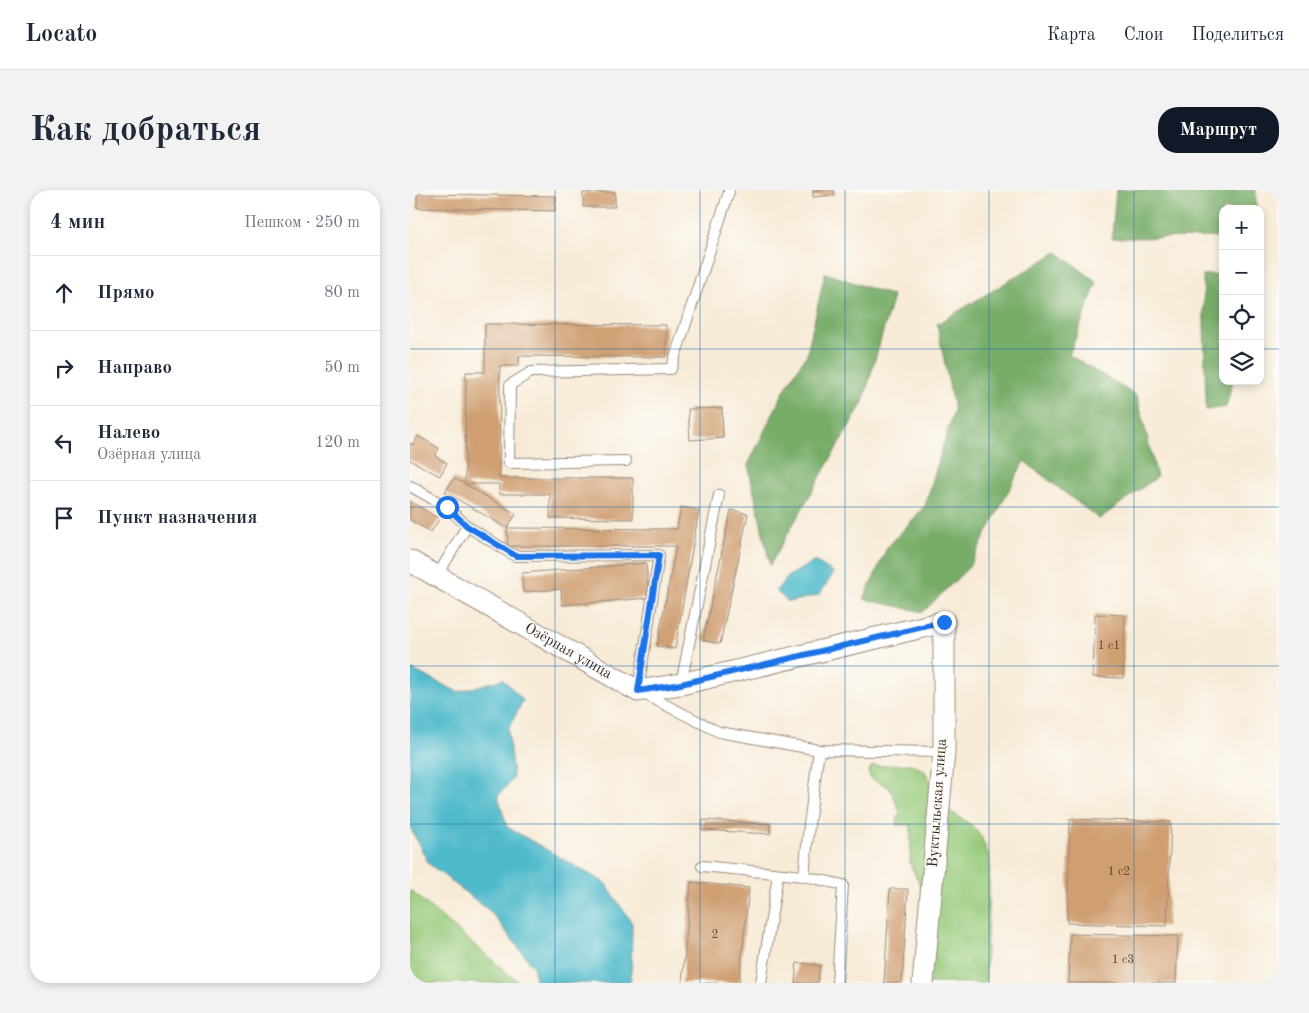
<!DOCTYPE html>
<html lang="ru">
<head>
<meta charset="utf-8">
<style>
	:root { --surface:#fff; --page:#f2f2f3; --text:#1f2937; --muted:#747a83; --line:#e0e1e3; --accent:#111827 }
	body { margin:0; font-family:"Old Standard TT",serif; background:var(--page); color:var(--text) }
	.controls { position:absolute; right:15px; top:15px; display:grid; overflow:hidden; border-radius:10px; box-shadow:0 2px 8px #0003 }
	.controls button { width:45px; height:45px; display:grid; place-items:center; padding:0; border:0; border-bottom:1px solid var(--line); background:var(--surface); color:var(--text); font:25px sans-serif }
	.stop { position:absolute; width:15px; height:15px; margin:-11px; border:4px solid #1a73e8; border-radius:50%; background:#fff }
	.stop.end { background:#1a73e8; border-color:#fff; box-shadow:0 1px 5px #0008 }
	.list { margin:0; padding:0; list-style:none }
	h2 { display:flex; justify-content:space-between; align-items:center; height:65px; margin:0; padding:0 20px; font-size:21px }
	h2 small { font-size:16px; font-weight:400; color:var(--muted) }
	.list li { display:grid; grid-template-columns:32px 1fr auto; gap:15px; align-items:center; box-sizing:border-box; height:75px; padding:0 20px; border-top:1px solid var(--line) }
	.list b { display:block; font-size:19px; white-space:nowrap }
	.list p { margin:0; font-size:16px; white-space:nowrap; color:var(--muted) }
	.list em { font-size:16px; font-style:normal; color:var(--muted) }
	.icon { flex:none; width:28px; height:28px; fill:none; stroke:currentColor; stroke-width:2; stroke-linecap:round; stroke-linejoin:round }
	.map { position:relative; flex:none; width:869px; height:793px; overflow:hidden; border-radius:20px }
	header { display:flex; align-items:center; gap:30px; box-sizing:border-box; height:70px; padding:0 25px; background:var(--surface); border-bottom:1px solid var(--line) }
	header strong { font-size:24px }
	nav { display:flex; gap:28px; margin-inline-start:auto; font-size:18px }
	.intro { display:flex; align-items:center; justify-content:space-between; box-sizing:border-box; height:120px; padding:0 30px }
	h1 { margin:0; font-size:35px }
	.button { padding:12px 22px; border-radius:20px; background:var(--accent); color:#fff; font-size:18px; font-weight:700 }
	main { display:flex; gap:30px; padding:0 30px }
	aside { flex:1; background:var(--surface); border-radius:20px; box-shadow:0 2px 8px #0003 }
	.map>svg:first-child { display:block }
	.green { fill:#96c979; stroke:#687a4c }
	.forest { fill:#78ad69; stroke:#5a6c44 }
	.water { fill:#4fbacb; stroke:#457274 }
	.building { fill:#cf9e71 }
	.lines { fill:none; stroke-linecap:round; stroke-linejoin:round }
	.lane-casing { stroke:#998a7a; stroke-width:12 }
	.street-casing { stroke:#998a7a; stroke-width:23 }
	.lane { stroke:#fff; stroke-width:10 }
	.street { stroke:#fff; stroke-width:21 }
	.route { stroke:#1a73e8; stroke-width:6 }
	.grid { fill:none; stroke:#1f6fb2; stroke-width:1; stroke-opacity:0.55 }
	.labels { text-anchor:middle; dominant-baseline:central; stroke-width:4; stroke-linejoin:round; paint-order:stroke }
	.number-label { font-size:12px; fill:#604733 }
	.street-label { font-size:15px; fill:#3b2a1e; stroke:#fdfcf7 }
</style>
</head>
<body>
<header>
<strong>Locato</strong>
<nav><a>Карта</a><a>Слои</a><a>Поделиться</a></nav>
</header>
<div class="intro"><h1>Как добраться</h1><a class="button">Маршрут</a></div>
<main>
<aside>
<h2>4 мин<small>Пешком · 250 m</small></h2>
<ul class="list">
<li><svg class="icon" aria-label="ahead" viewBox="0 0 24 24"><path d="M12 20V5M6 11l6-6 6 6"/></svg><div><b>Прямо</b></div><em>80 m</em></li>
<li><svg class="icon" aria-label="right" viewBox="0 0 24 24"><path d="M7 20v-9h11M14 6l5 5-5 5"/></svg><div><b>Направо</b></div><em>50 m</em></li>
<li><svg class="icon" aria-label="left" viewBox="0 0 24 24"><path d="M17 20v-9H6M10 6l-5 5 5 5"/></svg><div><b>Налево</b><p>Озёрная улица</p></div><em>120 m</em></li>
<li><svg class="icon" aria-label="arrive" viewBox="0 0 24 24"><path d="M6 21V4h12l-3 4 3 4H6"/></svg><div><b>Пункт назначения</b></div></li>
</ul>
</aside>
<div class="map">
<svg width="869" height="793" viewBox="0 0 869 793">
	<rect width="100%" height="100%" fill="#fdfcf7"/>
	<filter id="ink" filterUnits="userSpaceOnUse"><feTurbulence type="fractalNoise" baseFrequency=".02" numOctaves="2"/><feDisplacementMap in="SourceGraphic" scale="10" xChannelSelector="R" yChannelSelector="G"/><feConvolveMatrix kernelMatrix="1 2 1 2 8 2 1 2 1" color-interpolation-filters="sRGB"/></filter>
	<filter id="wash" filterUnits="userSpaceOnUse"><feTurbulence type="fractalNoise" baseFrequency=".0096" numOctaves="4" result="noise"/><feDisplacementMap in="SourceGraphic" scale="20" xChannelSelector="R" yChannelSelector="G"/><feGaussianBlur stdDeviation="1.12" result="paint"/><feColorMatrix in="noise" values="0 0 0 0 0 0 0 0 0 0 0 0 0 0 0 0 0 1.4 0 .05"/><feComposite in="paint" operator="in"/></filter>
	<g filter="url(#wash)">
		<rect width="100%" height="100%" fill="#f7ebd7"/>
		<g class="green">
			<polygon points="501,574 515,581 525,602 541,622 560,634 571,646 580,670 575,793 508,793 513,702 500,673 501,635 486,635 490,621 479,597 461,589 458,582 461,577 464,576"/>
			<polygon points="0,700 109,793 0,793"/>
		</g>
		<g class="forest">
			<polygon points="706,0 846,0 846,19 813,19 813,47 702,48"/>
			<polygon points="647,62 687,92 659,165 727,206 747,287 689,329 614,271 559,377 513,422 454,409 477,358 515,316 544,220 527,134"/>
			<polygon points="415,83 483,106 453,212 360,375 338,275 374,201 397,164"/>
			<polygon points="813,84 813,191 823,191 816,217 796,220 793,85"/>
		</g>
		<g class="water">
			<polygon points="405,371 424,383 409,405 379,412 366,401 377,387"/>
			<polygon points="0,480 3,480 48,502 93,489 113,510 98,540 103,588 88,606 97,637 195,693 222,733 221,789 219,793 125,793 124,778 81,722 19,674 0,637"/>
		</g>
		<g id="blocks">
			<g class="building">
				<polygon points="403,0 424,0 425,5 403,7"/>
				<polygon points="205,2 205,17 173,17 173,3"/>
				<polygon points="7,4 146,6 145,21 7,18"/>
				<polygon points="75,134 256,135 256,167 109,166 109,176 90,176 89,288 223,288 223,329 140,328 140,304 89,304 89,294 55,294 106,324 97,338 35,302 44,288 55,294 56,182 75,182"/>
				<polygon points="312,218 313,248 280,250 278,219"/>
				<polygon points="8,246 29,258 25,266 37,273 30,286 0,270 0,253 3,255"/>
				<polygon points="0,311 29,329 21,342 0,330"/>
				<polygon points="271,317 289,320 265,459 247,456 266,356 98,356 97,338 267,339"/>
				<polygon points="321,320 338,324 310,454 293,450"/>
				<polygon points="236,373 239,408 152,415 151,399 113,402 112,383"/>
				<polygon points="685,424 715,425 713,488 683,487"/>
				<polygon points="660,629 761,632 757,736 657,733"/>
				<polygon points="293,630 360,634 360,644 292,640"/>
				<polygon points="281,692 339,698 329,793 272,793"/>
				<polygon points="480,699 498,699 492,793 474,793"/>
				<polygon points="660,744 768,746 766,793 658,793"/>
				<polygon points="387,773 410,775 408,793 385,793"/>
			</g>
		</g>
	</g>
	<g filter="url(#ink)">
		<use href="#blocks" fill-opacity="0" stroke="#998a7a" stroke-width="1"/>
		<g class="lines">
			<defs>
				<g id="lane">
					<polyline points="216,271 99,273 100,195 121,182 261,179 319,2 319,0"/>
					<polyline points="0,296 37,317 57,336 105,366 249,365 228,501 309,542 409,560 534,562"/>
					<polyline points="27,386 57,336"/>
					<polyline points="271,494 309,305"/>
					<polyline points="292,676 394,686 433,695 427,793"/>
					<polyline points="394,686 399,635 409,560"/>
					<polyline points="351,793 368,684"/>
				</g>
				<g id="street">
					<path id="s1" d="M0,371L228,501L271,494L534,432V562L513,793"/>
				</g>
			</defs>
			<use href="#lane" class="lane-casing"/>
			<use href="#street" class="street-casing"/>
			<use href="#lane" class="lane"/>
			<use href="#street" class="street"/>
		</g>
	</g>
	<g class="lines" filter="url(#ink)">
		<polyline class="route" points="37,317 57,336 106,366 249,365 228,501 271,494 534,432"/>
	</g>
	<path class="grid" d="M145,0V793M290,0V793M435,0V793M579,0V793M724,0V793M0,159H813M850,159H869M0,317H869M0,476H869M0,634H869"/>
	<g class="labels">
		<g class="number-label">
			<text x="699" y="456">1 с1</text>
			<text x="709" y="682">1 с2</text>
			<text x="305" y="745">2</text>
			<text x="713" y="770">1 с3</text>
		</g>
		<g class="street-label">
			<text stroke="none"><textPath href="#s1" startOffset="182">Озёрная улица</textPath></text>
			<text transform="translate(528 613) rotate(-86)">Вуктыльская улица</text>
		</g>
	</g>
</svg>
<div class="controls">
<button>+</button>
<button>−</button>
<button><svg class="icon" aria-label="locate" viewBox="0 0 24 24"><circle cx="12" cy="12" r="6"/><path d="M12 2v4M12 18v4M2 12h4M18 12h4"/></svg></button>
<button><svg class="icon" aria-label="layers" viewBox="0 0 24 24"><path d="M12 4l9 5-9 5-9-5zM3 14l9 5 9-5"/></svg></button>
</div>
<div class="stop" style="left:37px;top:317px"></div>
<div class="stop end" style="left:534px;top:432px"></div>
</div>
</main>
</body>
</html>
